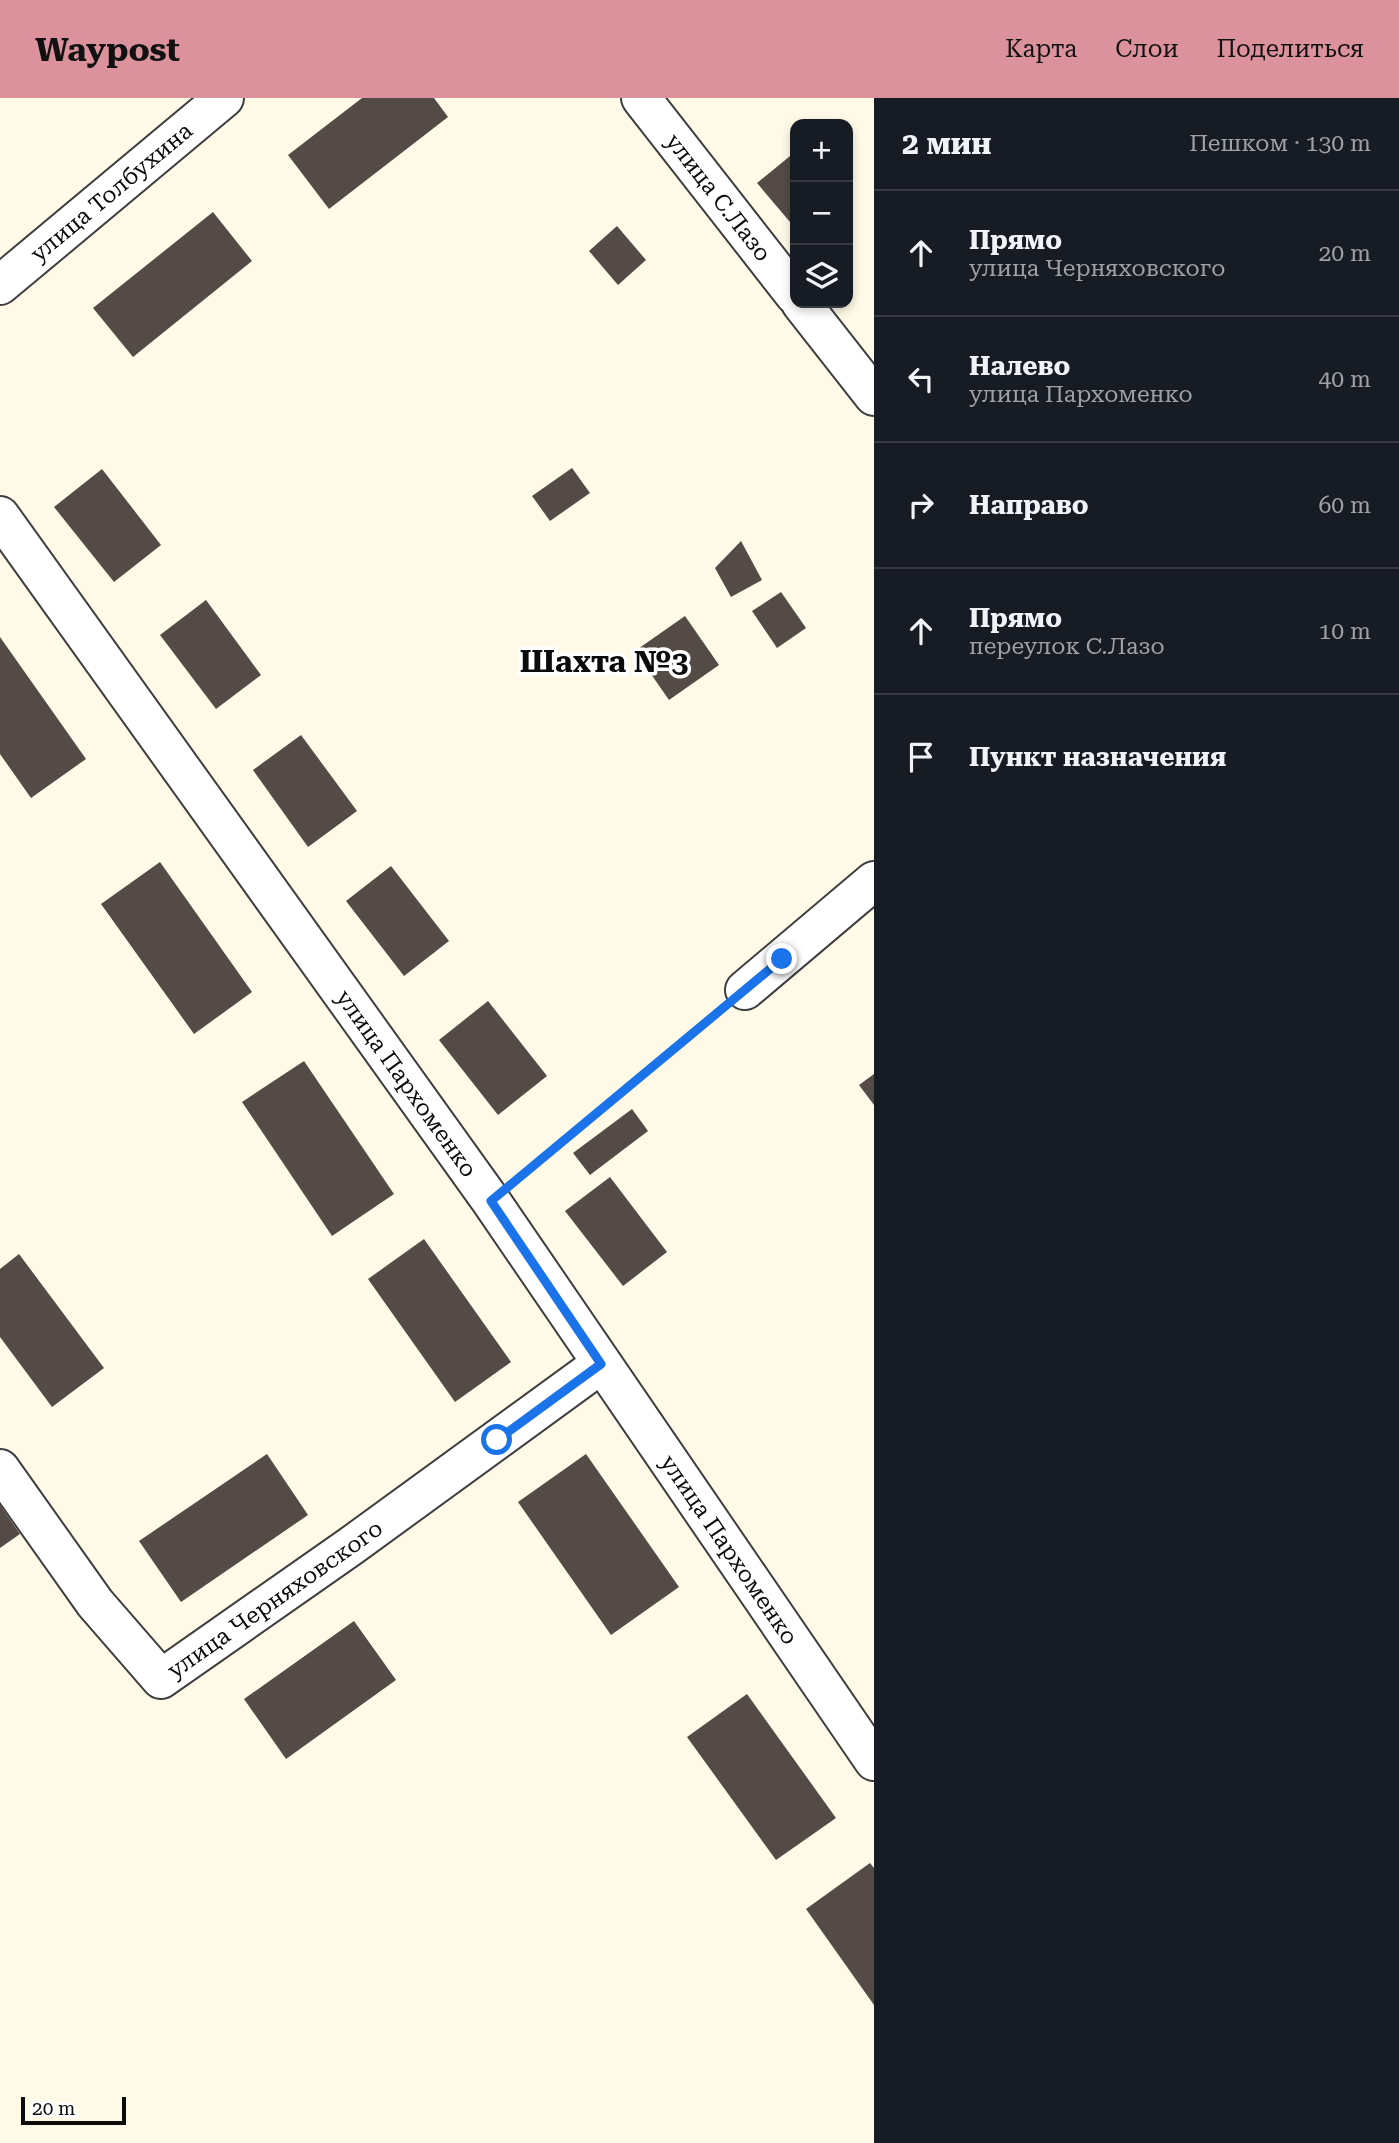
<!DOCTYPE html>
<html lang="ru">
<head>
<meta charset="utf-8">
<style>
	:root { --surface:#171b24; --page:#242831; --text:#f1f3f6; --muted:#9ea1a6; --line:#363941; --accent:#db929c }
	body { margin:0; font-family:"Roboto Serif",serif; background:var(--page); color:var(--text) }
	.controls { position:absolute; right:21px; top:21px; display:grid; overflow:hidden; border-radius:14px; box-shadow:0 4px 10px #0003 }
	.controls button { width:63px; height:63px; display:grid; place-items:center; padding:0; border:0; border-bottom:2px solid var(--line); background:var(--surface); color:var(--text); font:35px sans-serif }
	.scale { position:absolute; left:21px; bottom:18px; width:105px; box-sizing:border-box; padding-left:7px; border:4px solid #0b0b0b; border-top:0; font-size:19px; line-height:24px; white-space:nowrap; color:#0b0b0b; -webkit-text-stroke:5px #fff; paint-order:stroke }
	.stop { position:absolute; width:21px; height:21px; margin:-16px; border:5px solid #1a73e8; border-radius:50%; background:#fff }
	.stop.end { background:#1a73e8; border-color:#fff; box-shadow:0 2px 7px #0008 }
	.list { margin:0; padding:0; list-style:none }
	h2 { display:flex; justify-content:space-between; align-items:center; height:91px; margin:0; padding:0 28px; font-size:30px }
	h2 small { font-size:23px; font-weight:400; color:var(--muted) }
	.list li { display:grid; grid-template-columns:46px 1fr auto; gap:21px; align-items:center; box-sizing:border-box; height:126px; padding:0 28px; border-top:2px solid var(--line) }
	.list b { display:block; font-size:26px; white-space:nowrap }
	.list p { margin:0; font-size:23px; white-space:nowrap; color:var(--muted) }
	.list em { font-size:23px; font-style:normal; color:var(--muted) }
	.icon { flex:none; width:38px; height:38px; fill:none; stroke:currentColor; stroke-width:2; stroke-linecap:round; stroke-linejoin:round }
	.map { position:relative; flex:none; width:874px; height:2045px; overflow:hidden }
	header { display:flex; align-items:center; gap:42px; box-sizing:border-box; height:98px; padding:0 35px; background:var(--accent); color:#111 }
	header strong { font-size:33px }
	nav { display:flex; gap:38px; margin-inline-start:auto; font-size:24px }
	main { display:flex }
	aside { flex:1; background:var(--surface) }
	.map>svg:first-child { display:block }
	.building { fill:#544b46 }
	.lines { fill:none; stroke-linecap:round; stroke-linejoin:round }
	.street-casing { stroke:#3e3e3e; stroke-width:42 }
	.path { stroke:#2d2d2d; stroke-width:4.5; stroke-dasharray:7 3.5; stroke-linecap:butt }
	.street { stroke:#fff; stroke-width:38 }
	.route { stroke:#1a73e8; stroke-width:9 }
	.labels { text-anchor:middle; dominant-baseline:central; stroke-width:7; stroke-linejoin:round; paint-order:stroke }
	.street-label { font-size:23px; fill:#0b0b0b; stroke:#fff }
	.district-label { font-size:30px; font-weight:bold; fill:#0b0b0b; stroke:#fff }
</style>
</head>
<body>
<header>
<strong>Waypost</strong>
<nav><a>Карта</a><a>Слои</a><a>Поделиться</a></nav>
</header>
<main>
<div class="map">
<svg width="874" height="2045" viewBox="0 0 874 2045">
	<rect width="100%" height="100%" fill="#fff9e8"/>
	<g class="building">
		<polygon points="362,0 434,0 448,19 329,111 288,57"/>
		<polygon points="795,54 795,120 790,124 757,85"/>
		<polygon points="213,114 252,163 133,259 93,210"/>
		<polygon points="617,128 646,162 618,187 589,153"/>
		<polygon points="572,370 590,395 550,423 532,398"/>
		<polygon points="102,371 161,447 114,484 54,409"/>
		<polygon points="741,443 762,482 731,499 715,470"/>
		<polygon points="781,494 806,530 777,550 752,513"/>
		<polygon points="206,502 261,577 216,611 160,537"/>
		<polygon points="685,518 719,567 669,602 635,553"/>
		<polygon points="0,539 86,661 31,700 0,656"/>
		<polygon points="301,637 357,713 308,749 253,672"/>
		<polygon points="160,764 252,894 194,936 101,806"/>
		<polygon points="391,768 449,843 404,878 346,803"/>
		<polygon points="488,903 547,978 498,1017 439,942"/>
		<polygon points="304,963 394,1096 332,1138 242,1004"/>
		<polygon points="874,976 874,1007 859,987"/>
		<polygon points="632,1011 648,1033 590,1077 573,1055"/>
		<polygon points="610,1079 667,1154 623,1188 565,1113"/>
		<polygon points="424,1141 511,1264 455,1304 368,1181"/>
		<polygon points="19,1156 104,1270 52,1309 0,1239 0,1171"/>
		<polygon points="267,1356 308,1417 181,1504 139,1443"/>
		<polygon points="586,1356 679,1489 611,1537 518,1404"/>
		<polygon points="0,1407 20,1436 0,1450"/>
		<polygon points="354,1523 396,1582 286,1661 244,1601"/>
		<polygon points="747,1596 836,1720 776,1762 687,1639"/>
		<polygon points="870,1765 874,1770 874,1907 806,1811"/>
	</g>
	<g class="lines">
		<defs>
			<g id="street">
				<path id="s1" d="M641,0L795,197"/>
				<path id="s2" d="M0,187L224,0"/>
				<polyline points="801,205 874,298"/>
				<path id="s3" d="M0,418L491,1103L874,1663"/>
				<polyline points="745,892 874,783"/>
				<path id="s4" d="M0,1371L95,1505L161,1581L351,1448L601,1266"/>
			</g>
		</defs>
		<use href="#street" class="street-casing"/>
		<polyline class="path" points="520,1079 718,915"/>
		<use href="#street" class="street"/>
	</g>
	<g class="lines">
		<polyline class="route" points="497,1342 601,1266 491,1103 782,861"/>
	</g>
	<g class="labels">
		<g class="street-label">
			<text stroke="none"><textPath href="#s2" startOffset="145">улица Толбухина</textPath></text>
			<text stroke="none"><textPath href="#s1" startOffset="126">улица С.Лазо</textPath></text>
			<text stroke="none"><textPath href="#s3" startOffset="698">улица Пархоменко</textPath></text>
			<text stroke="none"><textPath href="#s3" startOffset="1265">улица Пархоменко</textPath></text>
			<text stroke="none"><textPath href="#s4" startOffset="404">улица Черняховского</textPath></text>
		</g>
		<g class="district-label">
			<text x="604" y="563">Шахта №3</text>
		</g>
	</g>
</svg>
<div class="controls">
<button>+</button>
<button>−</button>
<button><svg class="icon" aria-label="layers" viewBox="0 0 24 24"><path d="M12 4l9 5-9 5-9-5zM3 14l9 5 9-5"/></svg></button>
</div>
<div class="scale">20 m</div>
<div class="stop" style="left:497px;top:1342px"></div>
<div class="stop end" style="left:782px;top:861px"></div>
</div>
<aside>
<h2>2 мин<small>Пешком · 130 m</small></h2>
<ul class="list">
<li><svg class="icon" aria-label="ahead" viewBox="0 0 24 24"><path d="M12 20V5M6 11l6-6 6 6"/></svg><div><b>Прямо</b><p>улица Черняховского</p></div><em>20 m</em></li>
<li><svg class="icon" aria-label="left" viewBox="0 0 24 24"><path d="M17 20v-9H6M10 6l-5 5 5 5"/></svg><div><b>Налево</b><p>улица Пархоменко</p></div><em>40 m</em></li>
<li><svg class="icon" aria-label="right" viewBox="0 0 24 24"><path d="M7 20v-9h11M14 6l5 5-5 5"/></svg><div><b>Направо</b></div><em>60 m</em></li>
<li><svg class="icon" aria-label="ahead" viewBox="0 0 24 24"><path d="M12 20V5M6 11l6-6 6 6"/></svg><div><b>Прямо</b><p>переулок С.Лазо</p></div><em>10 m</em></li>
<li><svg class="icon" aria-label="arrive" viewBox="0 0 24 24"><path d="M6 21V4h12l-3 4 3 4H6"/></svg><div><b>Пункт назначения</b></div></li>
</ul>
</aside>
</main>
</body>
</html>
